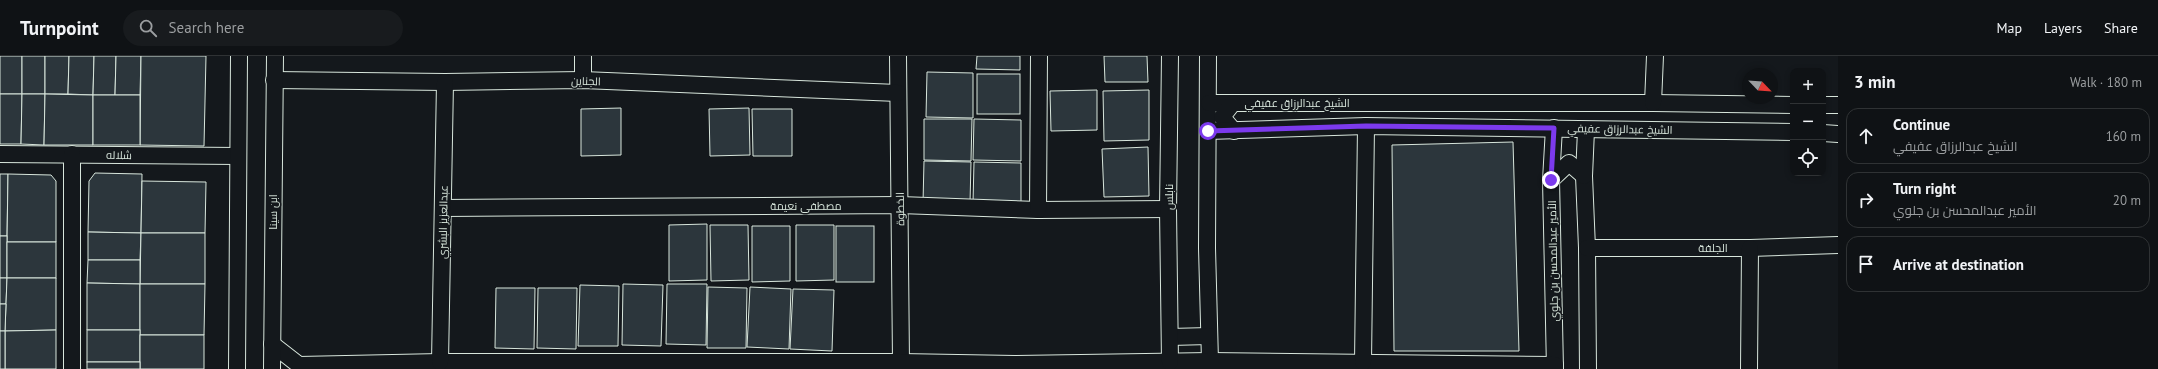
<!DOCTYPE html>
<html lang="en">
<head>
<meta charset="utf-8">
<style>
	:root { --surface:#0f1215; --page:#181b1e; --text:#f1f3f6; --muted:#9b9ea0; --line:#2f3234 }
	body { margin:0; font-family:"PT Sans",Cairo,sans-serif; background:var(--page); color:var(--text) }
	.controls { position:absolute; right:12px; top:12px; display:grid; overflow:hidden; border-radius:8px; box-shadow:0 2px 6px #0003 }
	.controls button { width:36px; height:36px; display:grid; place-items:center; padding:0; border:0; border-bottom:1px solid var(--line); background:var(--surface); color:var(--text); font:20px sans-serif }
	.compass { position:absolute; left:1742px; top:12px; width:36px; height:36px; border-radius:50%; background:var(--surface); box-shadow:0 2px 6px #0003; rotate:115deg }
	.stop { position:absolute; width:12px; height:12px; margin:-9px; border:3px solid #7c3aed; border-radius:50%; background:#fff }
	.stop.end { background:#7c3aed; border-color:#fff; box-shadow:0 1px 4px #0008 }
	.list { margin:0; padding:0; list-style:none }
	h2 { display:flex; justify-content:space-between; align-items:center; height:52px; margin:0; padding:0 16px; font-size:17px }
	h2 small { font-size:13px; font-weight:400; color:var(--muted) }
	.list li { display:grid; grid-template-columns:26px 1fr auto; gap:12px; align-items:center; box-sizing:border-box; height:56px; margin:0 8px 8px; padding:0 8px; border:1px solid var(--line); border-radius:12px }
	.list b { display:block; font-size:15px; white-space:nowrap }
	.list p { margin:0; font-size:13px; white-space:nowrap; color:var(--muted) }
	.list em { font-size:13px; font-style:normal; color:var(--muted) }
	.icon { flex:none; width:22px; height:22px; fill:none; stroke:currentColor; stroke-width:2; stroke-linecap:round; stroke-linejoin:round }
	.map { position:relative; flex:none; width:1838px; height:313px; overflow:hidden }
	header { display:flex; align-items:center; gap:24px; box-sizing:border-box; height:56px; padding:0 20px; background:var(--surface); border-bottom:1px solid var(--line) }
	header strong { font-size:19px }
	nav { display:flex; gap:22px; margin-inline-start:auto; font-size:14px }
	.search { width:280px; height:36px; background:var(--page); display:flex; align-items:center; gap:10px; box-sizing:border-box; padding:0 14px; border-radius:22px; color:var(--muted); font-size:15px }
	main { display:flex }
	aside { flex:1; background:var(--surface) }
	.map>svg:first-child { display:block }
	.building { fill:#2c363c; stroke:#d8e6dc }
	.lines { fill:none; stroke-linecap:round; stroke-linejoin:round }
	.minor-casing { stroke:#d8e6dc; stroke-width:18 }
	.minor { stroke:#14181c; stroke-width:16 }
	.route { stroke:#7c3aed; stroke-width:5 }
	.labels { text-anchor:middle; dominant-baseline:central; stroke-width:3; stroke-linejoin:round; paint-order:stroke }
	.street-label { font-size:11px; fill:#d8e6dc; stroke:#14181c }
</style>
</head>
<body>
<header>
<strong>Turnpoint</strong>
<div class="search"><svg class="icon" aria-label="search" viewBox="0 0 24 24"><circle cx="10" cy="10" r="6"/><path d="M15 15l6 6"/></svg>Search here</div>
<nav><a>Map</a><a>Layers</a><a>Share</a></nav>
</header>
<main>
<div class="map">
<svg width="1838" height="313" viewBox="0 0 1838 313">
	<rect width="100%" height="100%" fill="#14181c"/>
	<g class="building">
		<rect x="0" y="0" width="22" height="38"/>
		<rect x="22" y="0" width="23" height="38"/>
		<polygon points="45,0 69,0 68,38 45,38"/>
		<polygon points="69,0 94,0 93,39 68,38"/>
		<polygon points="94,0 116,0 115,39 93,39"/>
		<polygon points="116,0 141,0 140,39 115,39"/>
		<polygon points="141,0 206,0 204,90 140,89"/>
		<polygon points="977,0 1020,0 1020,14 976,13"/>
		<polygon points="1104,0 1147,0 1148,26 1105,26"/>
		<polygon points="927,16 973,17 973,62 926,61"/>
		<rect x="977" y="18" width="43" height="40"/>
		<polygon points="1097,34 1097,74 1051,75 1050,35"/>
		<polygon points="1149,34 1149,84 1104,85 1103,35"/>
		<polygon points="0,38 22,38 21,88 0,88"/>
		<polygon points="22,38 45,38 44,89 21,88"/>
		<polygon points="45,38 93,39 93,89 44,89"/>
		<rect x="93" y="39" width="47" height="50"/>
		<polygon points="621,52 621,99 581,100 581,53"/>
		<polygon points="749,52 750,99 710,100 709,53"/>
		<polygon points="752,53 792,53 792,100 753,100"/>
		<polygon points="924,63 972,63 971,105 924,104"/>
		<polygon points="974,63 1021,64 1021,105 973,104"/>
		<polygon points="1513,86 1519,295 1394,295 1392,89"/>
		<polygon points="1148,91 1149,140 1104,141 1102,93"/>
		<polygon points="924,105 971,106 970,147 923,147"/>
		<polygon points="974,106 1021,107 1021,148 973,147"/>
		<polygon points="95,117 142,118 141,177 88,176 89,125"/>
		<polygon points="0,118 8,118 7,180 0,180"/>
		<polygon points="8,118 51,119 56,125 56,186 7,186"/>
		<polygon points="142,125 206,126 205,177 141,177"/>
		<polygon points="707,168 707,224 669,225 669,169"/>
		<polygon points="710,169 748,169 749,224 711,225"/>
		<polygon points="796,169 834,169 834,224 796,225"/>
		<polygon points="752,170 790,170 790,225 752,226"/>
		<rect x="836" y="170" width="38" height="56"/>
		<polygon points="88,176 141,177 140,204 88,204"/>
		<polygon points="141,177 205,177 205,228 140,228"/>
		<rect x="0" y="180" width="7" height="42"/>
		<rect x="7" y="186" width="49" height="36"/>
		<polygon points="88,204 140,204 140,228 87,227"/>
		<polygon points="0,222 7,222 6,248 0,248"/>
		<polygon points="7,222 56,222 56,274 5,275"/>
		<polygon points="87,227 140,228 140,274 87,274"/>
		<polygon points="140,228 205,228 204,279 140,279"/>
		<polygon points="623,228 663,229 661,290 622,289"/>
		<polygon points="667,228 707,228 706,289 666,288"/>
		<polygon points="580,229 619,230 618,290 578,290"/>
		<polygon points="708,231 747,232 746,292 707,292"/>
		<polygon points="750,231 791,233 789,293 747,291"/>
		<polygon points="496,232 535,232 534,293 495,292"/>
		<polygon points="538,232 577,232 576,293 537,292"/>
		<polygon points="793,233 834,234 832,295 790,293"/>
		<polygon points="0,248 6,248 5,275 0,275"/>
		<polygon points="56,274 56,313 5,313 5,275"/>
		<rect x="87" y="274" width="53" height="32"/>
		<rect x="0" y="275" width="5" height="38"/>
		<rect x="140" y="279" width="64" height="34"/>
		<rect x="87" y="306" width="53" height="7"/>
	</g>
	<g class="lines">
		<defs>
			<g id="minor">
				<polyline points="898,0 901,306"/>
				<polyline points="1208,0 1207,192 1210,305"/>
				<polyline points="274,24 445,26 583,24 898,37"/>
				<polyline points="583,24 583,0"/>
				<polyline points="1209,47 1653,47 1793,49"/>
				<polyline points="1233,47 1222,61 1234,75"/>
				<polyline points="1653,47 1655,0"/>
				<polyline points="1823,49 1838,49"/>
				<polyline points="1554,72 1551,124 1555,313"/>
				<polyline points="1586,74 1584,120 1587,192 1588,313"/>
				<polyline points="1208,75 1366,70 1793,76"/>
				<polyline points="1823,77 1838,78"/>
				<polyline points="0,98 238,100"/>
				<polyline points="1551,124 1569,107 1584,120"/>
				<polyline points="443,152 900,149 1038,154 1168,153"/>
				<polyline points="1038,154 1039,0"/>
				<polyline points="1587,192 1750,192 1838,189"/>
				<polyline points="1170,281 1209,280"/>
				<polyline points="272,288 299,309 440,306 901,306 1015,308 1210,305 1555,309"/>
				<polyline points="440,306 445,26"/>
				<polyline points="1170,306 1168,153 1170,0"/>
				<polyline points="1363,306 1366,70"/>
				<polyline points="72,313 72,98"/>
				<polyline points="237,313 239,0"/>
				<polyline points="272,313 275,0"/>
				<polyline points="1749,313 1750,192"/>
			</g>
		</defs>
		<use href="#minor" class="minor-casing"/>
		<use href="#minor" class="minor"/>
	</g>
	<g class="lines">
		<polyline class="route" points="1208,75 1366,70 1554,72 1551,124"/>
	</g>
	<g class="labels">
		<g class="street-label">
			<text transform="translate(586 25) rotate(1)">الجناين</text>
			<text x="1297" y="47">الشيخ عبدالرزاق عفيفي</text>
			<text transform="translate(1620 73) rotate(1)">الشيخ عبدالرزاق عفيفي</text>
			<text transform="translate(119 99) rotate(1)">شلاله</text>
			<text transform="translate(1169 141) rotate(-90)">نابلس</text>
			<text x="806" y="150">مصطفى نعيمة</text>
			<text transform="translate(900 153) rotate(-91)">الخطوة</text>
			<text transform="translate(273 156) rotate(-90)">ابن سينا</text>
			<text transform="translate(443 166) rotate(-89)">عبدالعزيز البشري</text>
			<text x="1713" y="192">الجلفة</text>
			<text transform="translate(1553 205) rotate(-91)">الأمير عبدالمحسن بن جلوي</text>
		</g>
	</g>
</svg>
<div class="controls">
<button>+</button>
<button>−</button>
<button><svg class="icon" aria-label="locate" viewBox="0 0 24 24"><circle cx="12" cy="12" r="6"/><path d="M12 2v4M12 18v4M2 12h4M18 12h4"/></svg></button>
</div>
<svg class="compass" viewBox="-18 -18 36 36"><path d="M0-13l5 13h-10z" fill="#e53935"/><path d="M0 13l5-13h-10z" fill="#9b9ea0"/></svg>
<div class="stop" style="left:1208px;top:75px"></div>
<div class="stop end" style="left:1551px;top:124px"></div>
</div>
<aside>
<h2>3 min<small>Walk · 180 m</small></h2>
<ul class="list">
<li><svg class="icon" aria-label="ahead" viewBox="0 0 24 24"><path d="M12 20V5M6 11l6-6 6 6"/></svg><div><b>Continue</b><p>الشيخ عبدالرزاق عفيفي</p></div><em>160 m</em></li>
<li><svg class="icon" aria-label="right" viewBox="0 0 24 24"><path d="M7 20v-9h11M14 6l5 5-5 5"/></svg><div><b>Turn right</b><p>الأمير عبدالمحسن بن جلوي</p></div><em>20 m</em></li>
<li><svg class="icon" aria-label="arrive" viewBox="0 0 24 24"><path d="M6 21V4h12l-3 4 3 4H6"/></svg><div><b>Arrive at destination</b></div></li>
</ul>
</aside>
</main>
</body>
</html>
